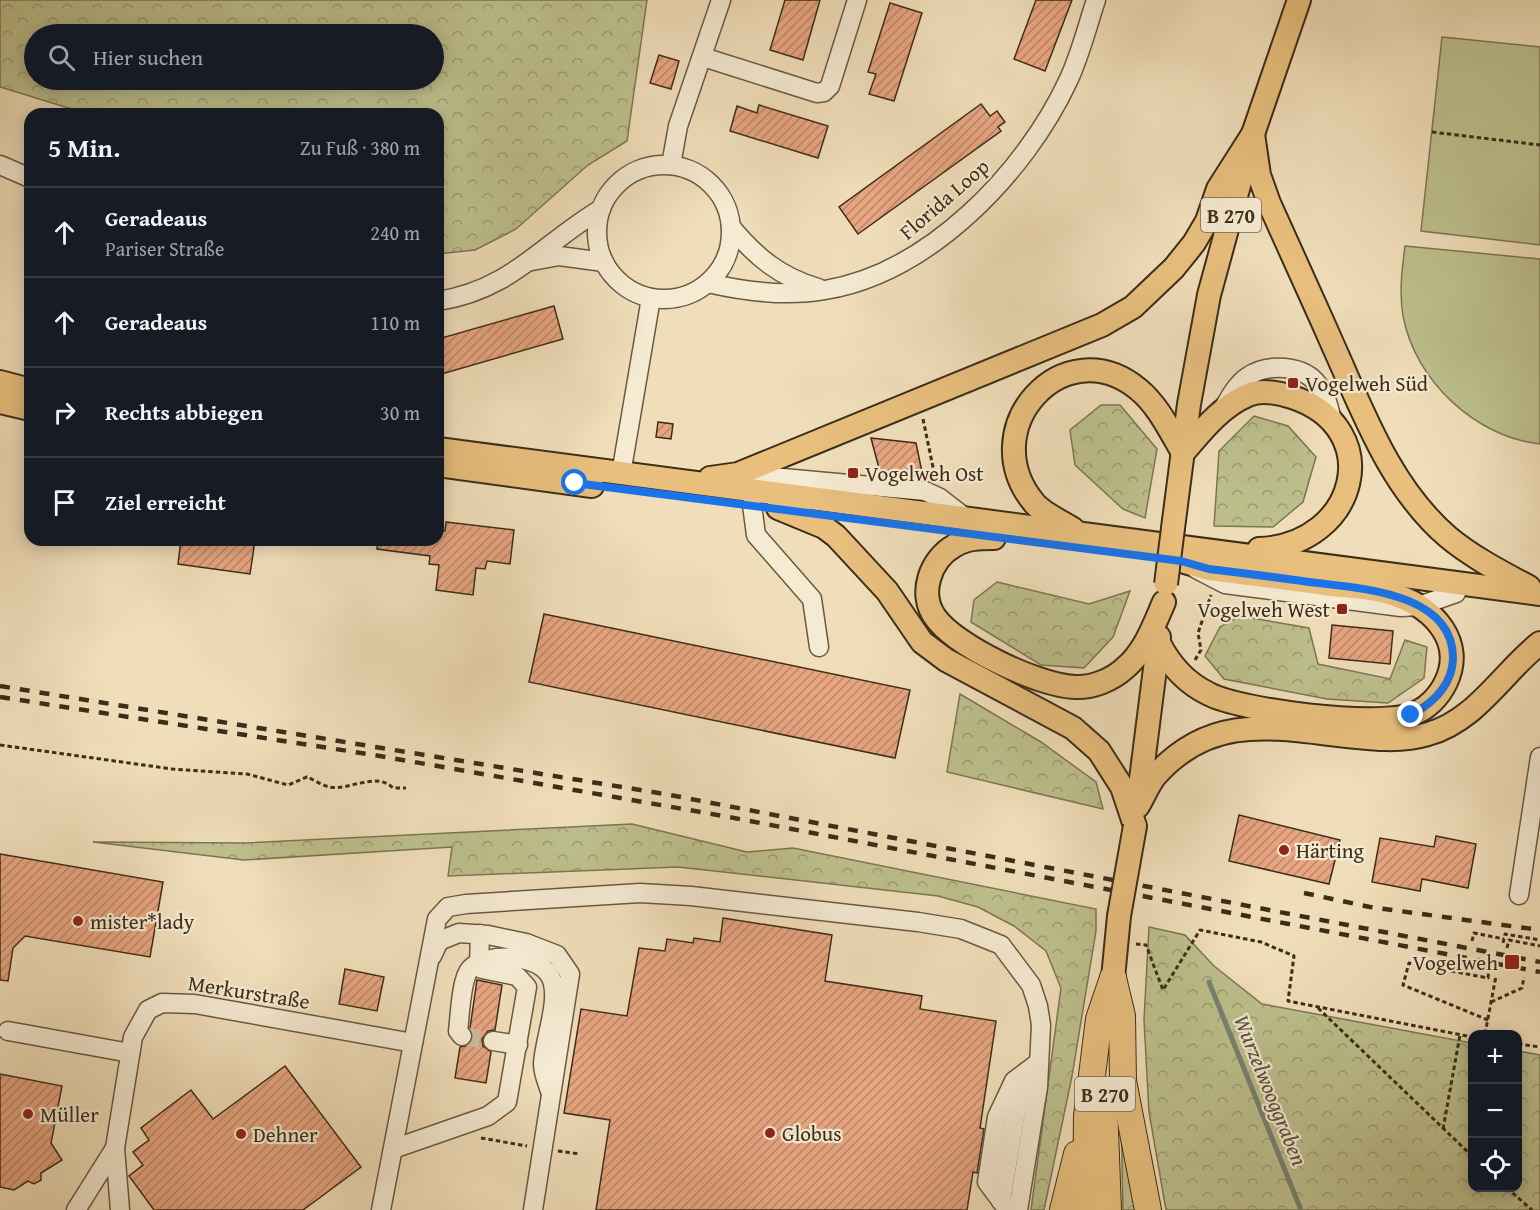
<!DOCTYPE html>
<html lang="de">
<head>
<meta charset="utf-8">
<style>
	:root { --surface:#171b24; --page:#242831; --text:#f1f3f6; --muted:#9ea1a6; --line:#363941 }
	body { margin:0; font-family:"Gentium Book Plus",serif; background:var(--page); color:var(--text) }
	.controls { position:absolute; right:18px; bottom:18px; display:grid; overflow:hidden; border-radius:12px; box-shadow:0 3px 15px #0003 }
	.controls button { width:54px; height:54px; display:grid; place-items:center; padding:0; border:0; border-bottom:2px solid var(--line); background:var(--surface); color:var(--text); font:30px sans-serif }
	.stop { position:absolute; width:18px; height:18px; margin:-14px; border:4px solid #1a73e8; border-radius:50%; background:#fff }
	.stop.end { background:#1a73e8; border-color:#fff; box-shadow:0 2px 6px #0008 }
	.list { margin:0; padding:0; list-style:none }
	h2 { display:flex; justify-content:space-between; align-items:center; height:78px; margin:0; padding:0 24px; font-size:26px }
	h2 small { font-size:20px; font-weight:400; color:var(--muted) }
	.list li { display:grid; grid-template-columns:39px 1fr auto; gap:18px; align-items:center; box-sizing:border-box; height:90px; padding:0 24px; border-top:2px solid var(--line) }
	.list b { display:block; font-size:22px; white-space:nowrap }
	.list p { margin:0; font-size:20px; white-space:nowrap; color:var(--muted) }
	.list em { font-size:20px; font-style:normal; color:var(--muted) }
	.icon { flex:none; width:33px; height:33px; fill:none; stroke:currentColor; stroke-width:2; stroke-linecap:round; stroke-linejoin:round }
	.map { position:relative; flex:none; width:1540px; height:1210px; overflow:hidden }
	.search { position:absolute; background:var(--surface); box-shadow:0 3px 15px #0003; left:24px; top:24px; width:420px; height:66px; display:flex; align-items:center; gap:15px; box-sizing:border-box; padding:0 21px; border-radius:33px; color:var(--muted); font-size:22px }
	.panel { position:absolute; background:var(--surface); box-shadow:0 3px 15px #0003; left:24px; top:108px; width:420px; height:438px; border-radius:18px }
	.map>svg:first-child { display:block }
	.forest { fill:url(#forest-crowns); stroke:#7c7653; stroke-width:1.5; fill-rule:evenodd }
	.garden { fill:#bdc08d; stroke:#7c7653; stroke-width:1.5 }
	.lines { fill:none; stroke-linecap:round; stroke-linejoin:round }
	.stream { stroke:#758371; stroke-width:5 }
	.building { fill:url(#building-hatch); stroke:#3c2d19; stroke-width:1.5 }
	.minor-tunnel { stroke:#ccbb9a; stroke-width:18; stroke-dasharray:18 9; stroke-linecap:butt }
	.minor-casing { stroke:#695941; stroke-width:21 }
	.major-casing { stroke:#3c2d19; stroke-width:26 }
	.highway-casing { stroke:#3c2d19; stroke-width:28 }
	.path { stroke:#3c2d19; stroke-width:3; stroke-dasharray:4.5 3; stroke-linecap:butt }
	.minor { stroke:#f5ead2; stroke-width:18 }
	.major { stroke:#e8bf7d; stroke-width:22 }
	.highway { stroke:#e8bf7d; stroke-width:26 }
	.rail { stroke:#3c2d19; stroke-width:4.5; stroke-dasharray:10 10; stroke-linecap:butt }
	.major-bridge-casing { stroke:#3c2d19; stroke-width:26; stroke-linecap:butt }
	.major-bridge { stroke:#e8bf7d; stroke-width:22 }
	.route { stroke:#1a73e8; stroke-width:8 }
	.poi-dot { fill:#8f2418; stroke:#f5ead2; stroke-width:2 }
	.labels { text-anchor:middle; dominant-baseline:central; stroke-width:4.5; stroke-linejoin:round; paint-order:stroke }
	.shield { fill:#f5ead2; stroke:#746650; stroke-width:1.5 }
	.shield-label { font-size:20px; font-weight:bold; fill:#3c2d19 }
	.street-label { font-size:21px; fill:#3c2d19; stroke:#f5ead2 }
	.poi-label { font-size:21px; fill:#3c2d19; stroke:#f5ead2; text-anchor:start }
	.water-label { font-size:22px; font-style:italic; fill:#54513e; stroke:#f5ead2 }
</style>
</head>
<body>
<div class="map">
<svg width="1540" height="1210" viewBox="0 0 1540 1210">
	<defs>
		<pattern id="forest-crowns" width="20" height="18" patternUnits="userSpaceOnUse" patternTransform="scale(1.5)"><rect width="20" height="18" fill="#bdc08d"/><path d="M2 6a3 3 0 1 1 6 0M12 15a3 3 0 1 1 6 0" fill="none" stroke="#9b9c72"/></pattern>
		<pattern id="building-hatch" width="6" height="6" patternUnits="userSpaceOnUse" patternTransform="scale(1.5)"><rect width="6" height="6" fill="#e7a580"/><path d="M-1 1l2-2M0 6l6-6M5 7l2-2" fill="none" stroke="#bc8768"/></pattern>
	</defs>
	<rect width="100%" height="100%" fill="#f0deba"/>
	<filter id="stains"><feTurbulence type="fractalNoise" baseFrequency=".00333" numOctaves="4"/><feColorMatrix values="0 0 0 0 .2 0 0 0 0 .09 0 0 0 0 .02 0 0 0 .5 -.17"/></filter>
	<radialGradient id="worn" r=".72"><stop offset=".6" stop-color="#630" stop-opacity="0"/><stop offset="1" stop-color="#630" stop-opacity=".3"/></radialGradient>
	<g class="forest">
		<path d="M0,0H647L627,141L588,165L516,229L475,250L438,254V114H88L0,87ZM34,34H434V80H34Z"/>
		<polygon points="1101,405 1120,405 1157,449 1145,518 1123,509 1075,465 1070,430"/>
		<polygon points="1254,416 1288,426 1316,457 1303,502 1273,527 1214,526 1219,451"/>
		<polygon points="997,582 1089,604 1130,591 1113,637 1084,668 1041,665 971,622 974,600"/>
		<polygon points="1240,616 1309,628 1318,664 1390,679 1405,640 1427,647 1424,678 1388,703 1327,699 1224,679 1205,656 1220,627"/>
		<polygon points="960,694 1041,742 1096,782 1103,809 947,772"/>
		<polygon points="632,824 747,852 793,848 1096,909 1096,931 1072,1076 1044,1210 1031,1210 1061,988 1046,951 1014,926 978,907 938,896 678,867 448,876 452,847 244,860 93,842 246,843"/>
		<polygon points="1149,927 1185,935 1214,966 1262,1004 1472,1043 1472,1188 1518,1188 1518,1051 1540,1055 1540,1210 1166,1210 1149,1112 1144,1020"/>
		<polygon points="1121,1115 1139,1210 1123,1210"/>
	</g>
	<g class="garden">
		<polygon points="1442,37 1540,47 1540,245 1421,231"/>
		<path d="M1405,246L1540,259V444C1475,437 1415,380 1403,316C1399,292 1402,269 1405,246Z"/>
	</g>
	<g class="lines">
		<polyline class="stream" points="1209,982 1301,1210"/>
	</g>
	<g class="building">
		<polygon points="785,0 820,0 803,60 770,50"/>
		<polygon points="1036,0 1072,0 1045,71 1014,59"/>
		<polygon points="890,3 922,13 894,101 869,94 876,74 868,72"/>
		<polygon points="659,55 679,61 671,89 650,83"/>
		<polygon points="981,104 990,116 997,111 1005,122 998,127 1001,131 858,234 839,207"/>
		<polygon points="759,105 828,126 818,158 730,131 737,106 757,113"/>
		<polygon points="554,306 563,339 438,375 438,339"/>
		<polygon points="658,422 673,424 671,439 656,437"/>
		<polygon points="871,438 916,443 923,477 880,472"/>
		<polygon points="446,522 514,530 510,564 487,561 485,569 476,568 473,595 436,590 439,565 429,564 430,556 377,549 378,540 438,540 438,530 445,531"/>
		<polygon points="181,540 255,540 250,574 178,564"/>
		<polygon points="544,614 910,690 895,758 529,682"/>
		<polygon points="1332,625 1393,631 1390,664 1329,658"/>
		<polygon points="1239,815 1340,840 1329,884 1229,861"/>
		<polygon points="1436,836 1476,844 1468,888 1422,879 1420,891 1372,882 1380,838 1434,847"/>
		<polygon points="0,854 163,882 150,957 25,936 13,948 8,981 0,980"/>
		<polygon points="723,918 832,935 825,981 922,996 920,1009 996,1021 980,1128 984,1129 977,1173 973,1172 967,1210 596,1210 610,1120 564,1113 581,1009 627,1016 639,948 665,951 667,939 693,943 694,938 720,942"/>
		<polygon points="345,969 384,977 377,1011 339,1004"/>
		<polygon points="477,980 502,985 495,1030 488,1031 482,1039 483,1046 491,1052 486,1083 455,1078 460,1047 469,1045 473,1040 470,1028"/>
		<polygon points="285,1066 361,1167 303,1210 154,1210 129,1176 143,1165 133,1152 149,1140 141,1128 191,1090 213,1119"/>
		<polygon points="0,1074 62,1086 51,1143 62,1160 41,1173 41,1180 34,1184 28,1181 14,1190 0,1187"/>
	</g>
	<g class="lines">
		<polyline class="minor-tunnel" points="462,1036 493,1041"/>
		<defs>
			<g id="minor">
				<polyline points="703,57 817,93 824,92 830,86 857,0"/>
				<circle cx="664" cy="232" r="67"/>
				<polyline points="0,165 30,178"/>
				<polyline points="671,165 678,126 721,0"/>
				<path d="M731,227C756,257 780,277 818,288"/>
				<polyline points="532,261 559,256 604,262"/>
				<path d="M708,283C747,292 786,297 825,290C929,273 1025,173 1068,81C1080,56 1087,27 1096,0"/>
				<path d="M438,301C511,290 542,244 601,209"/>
				<path d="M1224,407C1230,397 1237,384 1247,377C1267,363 1304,364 1319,386C1327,397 1329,408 1332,421"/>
				<polyline points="621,474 651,298"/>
				<polyline points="741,474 925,491 940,498 967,519"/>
				<polyline points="752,505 756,535 812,599 819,647"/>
				<polyline points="1196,569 1225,584 1401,607 1419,606 1456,593"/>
				<polyline points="1519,895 1540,757"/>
				<polyline points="432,956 439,941 459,933 488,935 526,943 557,955 570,974 533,1210"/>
				<polyline points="8,1031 130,1053"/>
				<path d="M462,1036L458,1031C460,1016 461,979 470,969C486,952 540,953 551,978C561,999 544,1040 543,1064C543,1073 547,1082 550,1091"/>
				<polyline points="493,1041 518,1045"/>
				<polyline points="393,1149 488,1116 507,1102 527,987 517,976 482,969 479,965 480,934"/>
				<polyline points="1001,1201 1016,1111 1033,1073"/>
				<polyline points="76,1210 115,1148"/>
				<polyline points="120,1210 115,1148 133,1037 148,1010 162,1003 195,1004 413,1043"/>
				<polyline points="381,1210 437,919 448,907 466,904 640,893 691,896 918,922 961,929 1001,945 1031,985 1038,1006 1041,1025 1038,1087 1018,1210"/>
				<polyline points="1008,1210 987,1182 997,1117 1014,1081 1038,1063"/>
			</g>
			<g id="major">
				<path d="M1253,134L1259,175L1269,203C1291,252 1314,302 1336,352C1365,417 1392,489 1448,537C1472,557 1501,572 1529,587"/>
				<polyline points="0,382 30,390"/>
				<polyline points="0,402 30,409"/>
				<polyline points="438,449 1540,594"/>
				<path d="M1183,453C1202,431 1220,407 1248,395C1261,389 1279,393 1292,397C1387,428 1358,545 1259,549"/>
				<polyline points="438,465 592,486"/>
				<polyline points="710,478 738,474 1102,325 1133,307 1174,268 1194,243 1207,221 1218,189 1253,134"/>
				<polyline points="778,508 824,527 836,536 887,591 922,642 946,660 1073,728 1099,751 1122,787 1135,826"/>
				<polyline points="1173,528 1189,404 1209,295 1253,134 1299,0"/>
				<path d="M1073,529C1061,521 1045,515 1035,504C972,430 1063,328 1138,389C1158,405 1170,431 1183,453"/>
				<path d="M994,538C981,538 966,538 954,546C931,559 918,593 935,617C955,646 1039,686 1075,687C1092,688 1112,680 1125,668C1145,651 1154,625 1164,602"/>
				<path d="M1159,643C1170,665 1186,683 1209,694C1242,711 1375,727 1410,715C1426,710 1439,697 1446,682C1465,642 1434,609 1398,596C1377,588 1353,587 1330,585C1290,579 1249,574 1209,569L1181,561"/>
				<polyline points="1139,795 1159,637"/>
				<path d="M1138,806C1144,796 1149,783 1156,775C1212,713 1274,728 1347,736C1374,739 1402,742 1428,734C1476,721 1503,672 1540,643"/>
				<polyline points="1113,978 1119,916"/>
			</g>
			<g id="highway">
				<polyline points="1113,978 1122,1016 1123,1081 1148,1210"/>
				<polyline points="1104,1104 1108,1210"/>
				<polyline points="1063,1210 1077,1154"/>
				<polyline points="1086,1210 1087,1116 1099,1019 1113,978"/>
			</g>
		</defs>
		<use href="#minor" class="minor-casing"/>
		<use href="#major" class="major-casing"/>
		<use href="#highway" class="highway-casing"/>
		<g class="path">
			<polyline points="1432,132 1540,145"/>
			<polyline points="923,419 935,477"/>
			<polyline points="1195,660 1201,650 1198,633 1211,595"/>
			<path d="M0,745L172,769L247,774L288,785L307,777C314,780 322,785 329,787C349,791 376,771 393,788H406"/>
			<polyline points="1472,941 1474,933 1504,939"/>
			<polyline points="1503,943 1505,934 1540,940"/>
			<polyline points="1136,944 1146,945 1163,990 1200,930 1261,942 1294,956 1288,1001 1472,1037"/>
			<polyline points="1507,948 1509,940 1540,946"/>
			<polyline points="1491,1002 1522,988 1524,977"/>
			<polyline points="1318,1008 1472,1156"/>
			<polyline points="1488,1020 1403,985 1409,963 1488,978 1489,970"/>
			<polyline points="1485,1034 1496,976"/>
			<polyline points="1518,1044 1540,1047"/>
			<polyline points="1443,1129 1460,1035"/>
			<polyline points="481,1138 527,1146"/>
			<polyline points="558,1151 580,1154"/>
			<polyline points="1507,1188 1532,1210"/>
		</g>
		<use href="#minor" class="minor"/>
		<use href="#major" class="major"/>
		<use href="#highway" class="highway"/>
		<g class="rail">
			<polyline points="0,686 665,794 1540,962"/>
			<polyline points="0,697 374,755 729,817 1540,972"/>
			<polyline points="1304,893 1370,907 1540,930"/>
		</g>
		<defs>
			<g id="major-bridge">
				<polyline points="1166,584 1173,528"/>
				<polyline points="1119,916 1135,826"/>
			</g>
		</defs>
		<use href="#major-bridge" class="major-bridge-casing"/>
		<use href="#major-bridge" class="major-bridge"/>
	</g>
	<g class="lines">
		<path class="route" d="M575,483L1181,561L1209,569C1242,573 1275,577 1309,582C1355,588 1454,591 1453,659C1452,685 1433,703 1411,715"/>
	</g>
	<g class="poi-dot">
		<rect x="1287" y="377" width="12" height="12" rx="3"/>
		<rect x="847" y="467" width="12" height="12" rx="3"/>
		<rect x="1336" y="603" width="12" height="12" rx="3"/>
		<circle cx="1284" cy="850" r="6"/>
		<circle cx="78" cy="921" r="6"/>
		<rect x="1504" y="954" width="16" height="16" rx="3"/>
		<circle cx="28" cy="1114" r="6"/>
		<circle cx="770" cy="1133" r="6"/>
		<circle cx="241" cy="1134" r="6"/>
	</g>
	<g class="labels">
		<g class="shield">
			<rect x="1201" y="198" width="60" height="34" rx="4.5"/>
			<rect x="1075" y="1077" width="60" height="34" rx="4.5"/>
		</g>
		<g class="shield-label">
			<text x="1231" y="215">B 270</text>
			<text x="1105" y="1094">B 270</text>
		</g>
		<g class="street-label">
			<text transform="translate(944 199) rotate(-41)">Florida Loop</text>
			<text transform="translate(249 992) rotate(9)">Merkurstraße</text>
		</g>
		<g class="poi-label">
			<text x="1305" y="383">Vogelweh Süd</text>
			<text x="865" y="473">Vogelweh Ost</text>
			<text x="1330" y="609" text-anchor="end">Vogelweh West</text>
			<text x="1296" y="850">Härting</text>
			<text x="90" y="921">mister*lady</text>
			<text x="1498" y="962" text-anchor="end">Vogelweh</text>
			<text x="40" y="1114">Müller</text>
			<text x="782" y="1133">Globus</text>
			<text x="253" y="1134">Dehner</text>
		</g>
		<g class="water-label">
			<text transform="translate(1271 1090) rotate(68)">Wurzelwooggraben</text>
		</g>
	</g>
	<rect width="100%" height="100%" filter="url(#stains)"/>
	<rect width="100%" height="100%" fill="url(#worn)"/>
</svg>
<div class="controls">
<button>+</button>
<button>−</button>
<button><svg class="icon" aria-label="locate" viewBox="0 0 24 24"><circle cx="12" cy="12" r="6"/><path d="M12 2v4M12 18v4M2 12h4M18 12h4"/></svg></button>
</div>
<div class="stop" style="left:575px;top:483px"></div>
<div class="stop end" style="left:1411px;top:715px"></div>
<div class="search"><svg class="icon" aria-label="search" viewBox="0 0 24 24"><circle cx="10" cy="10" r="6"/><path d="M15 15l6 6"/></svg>Hier suchen</div>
<section class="panel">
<h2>5 Min.<small>Zu Fuß · 380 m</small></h2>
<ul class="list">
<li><svg class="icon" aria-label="ahead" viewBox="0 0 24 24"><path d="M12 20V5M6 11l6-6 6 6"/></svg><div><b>Geradeaus</b><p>Pariser Straße</p></div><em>240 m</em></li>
<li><svg class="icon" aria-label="ahead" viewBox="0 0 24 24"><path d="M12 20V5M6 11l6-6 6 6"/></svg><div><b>Geradeaus</b></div><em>110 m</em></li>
<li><svg class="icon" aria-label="right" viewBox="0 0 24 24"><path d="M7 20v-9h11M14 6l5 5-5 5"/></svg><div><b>Rechts abbiegen</b></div><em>30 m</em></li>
<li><svg class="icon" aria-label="arrive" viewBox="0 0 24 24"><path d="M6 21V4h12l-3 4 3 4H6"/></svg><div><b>Ziel erreicht</b></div></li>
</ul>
</section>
</div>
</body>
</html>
